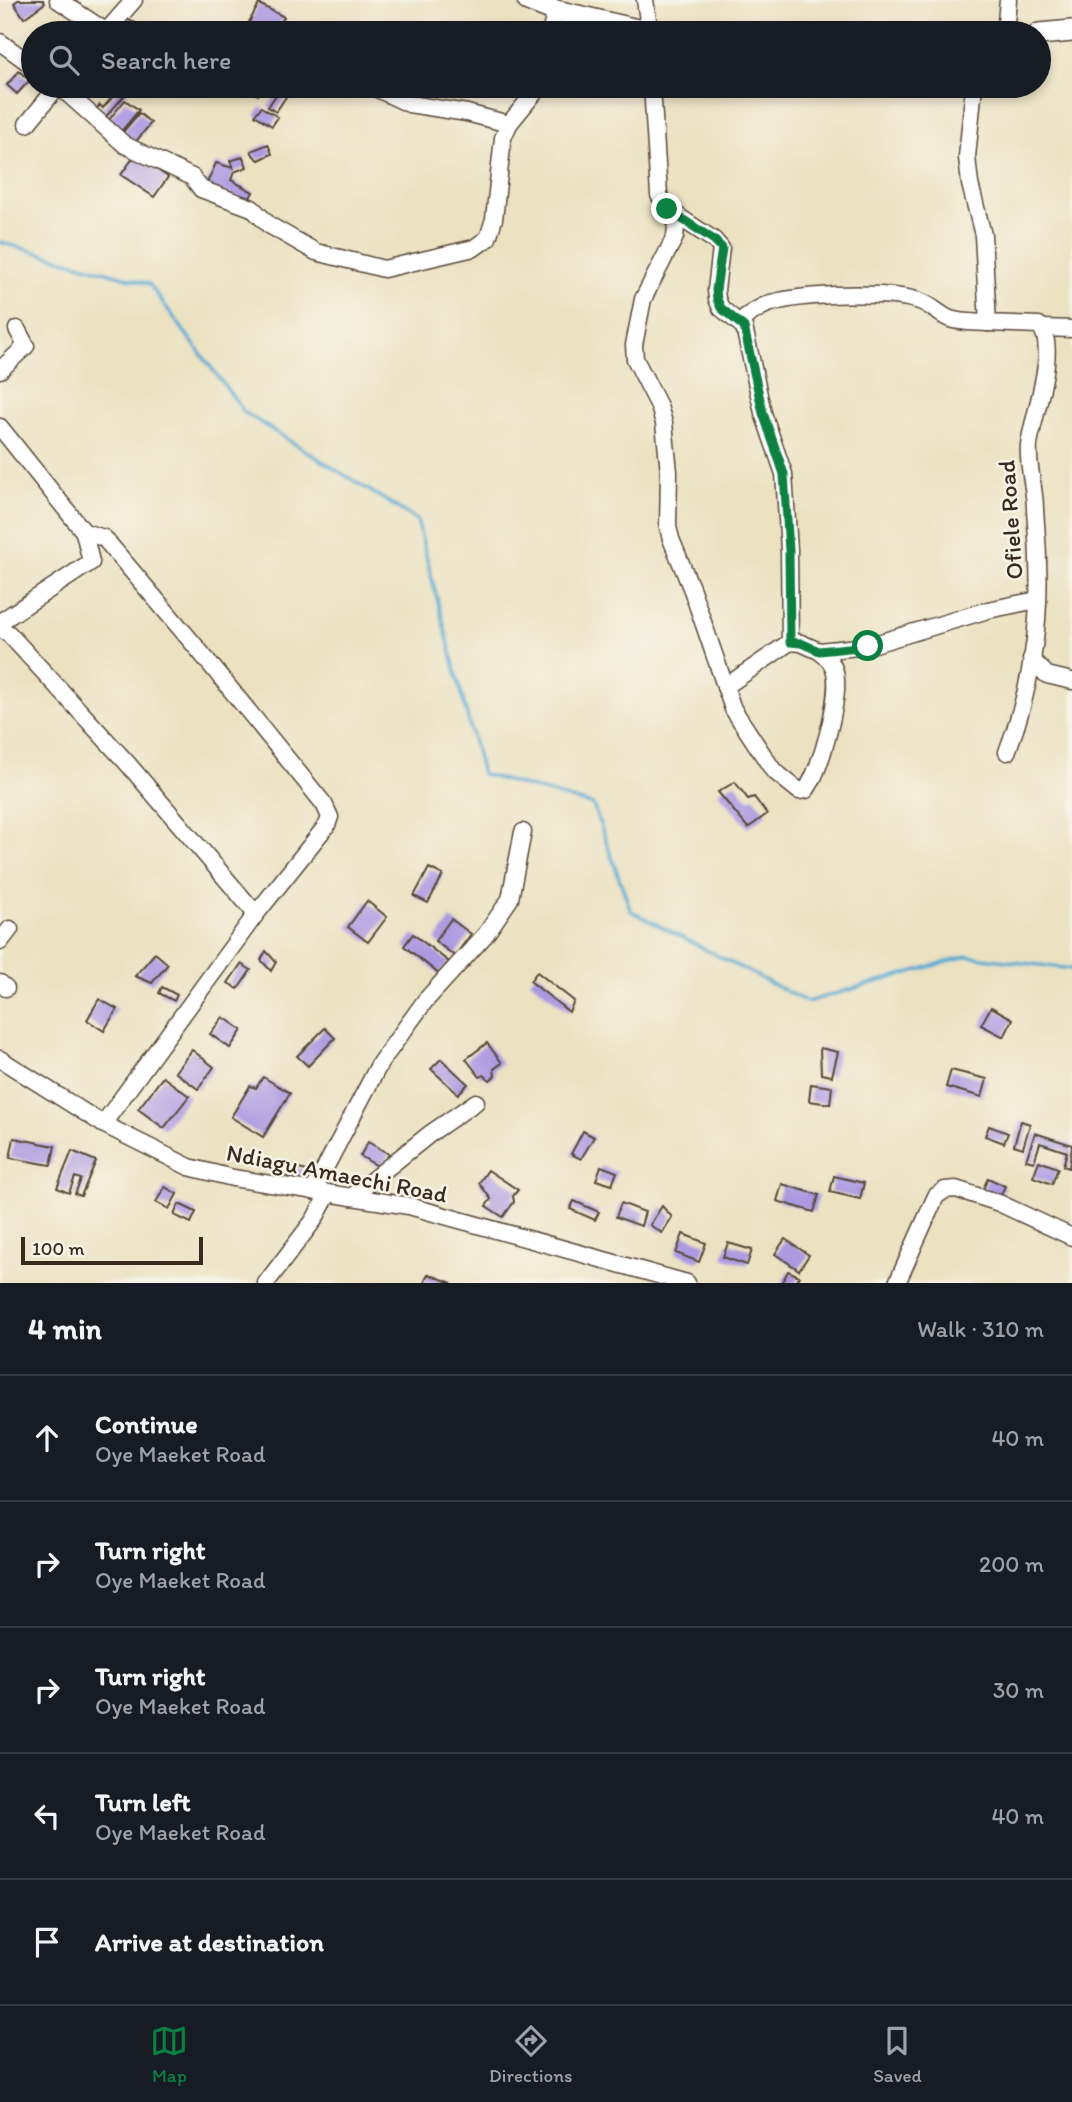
<!DOCTYPE html>
<html lang="en">
<head>
<meta charset="utf-8">
<style>
	:root { --surface:#171b24; --page:#242831; --text:#f1f3f6; --muted:#9ea1a6; --line:#363941; --accent:#0b8043 }
	body { margin:0; font-family:Itim,sans-serif; background:var(--page); color:var(--text) }
	.scale { position:absolute; left:21px; bottom:18px; width:182px; box-sizing:border-box; padding-left:7px; border:4px solid #3b2a1e; border-top:0; font-size:19px; line-height:24px; white-space:nowrap; color:#3b2a1e; -webkit-text-stroke:5px #f7f3e8; paint-order:stroke }
	.stop { position:absolute; width:21px; height:21px; margin:-16px; border:5px solid #0b8043; border-radius:50%; background:#fff }
	.stop.end { background:#0b8043; border-color:#fff; box-shadow:0 2px 7px #0008 }
	.list { margin:0; padding:0; list-style:none }
	h2 { display:flex; justify-content:space-between; align-items:center; height:91px; margin:0; padding:0 28px; font-size:30px }
	h2 small { font-size:23px; font-weight:400; color:var(--muted) }
	.list li { display:grid; grid-template-columns:46px 1fr auto; gap:21px; align-items:center; box-sizing:border-box; height:126px; padding:0 28px; border-top:2px solid var(--line) }
	.list b { display:block; font-size:26px; white-space:nowrap }
	.list p { margin:0; font-size:23px; white-space:nowrap; color:var(--muted) }
	.list em { font-size:23px; font-style:normal; color:var(--muted) }
	.icon { flex:none; width:38px; height:38px; fill:none; stroke:currentColor; stroke-width:2; stroke-linecap:round; stroke-linejoin:round }
	.map { position:relative; flex:none; width:1072px; height:1283px; overflow:hidden }
	.search { position:absolute; background:var(--surface); box-shadow:0 4px 10px #0003; left:21px; right:21px; top:21px; height:77px; display:flex; align-items:center; gap:18px; box-sizing:border-box; padding:0 24px; border-radius:38px; color:var(--muted); font-size:26px }
	.sheet { height:721px; background:var(--surface) }
	nav { display:flex; justify-content:space-around; align-items:center; box-sizing:border-box; height:98px; border-top:2px solid var(--line); background:var(--surface); font-size:19px; color:var(--muted) }
	nav a { display:grid; justify-items:center; gap:4px }
	nav .on { color:var(--accent) }
	.map>svg:first-child { display:block }
	.lines { fill:none; stroke-linecap:round; stroke-linejoin:round }
	.stream { stroke:#55a9d1; stroke-width:3.5 }
	.building { fill:#ab99e1 }
	.minor-casing { stroke:#564637; stroke-width:19 }
	.major-casing { stroke:#564637; stroke-width:24 }
	.minor { stroke:#fff; stroke-width:16 }
	.major { stroke:#fff; stroke-width:21 }
	.route { stroke:#0b8043; stroke-width:9 }
	.labels { text-anchor:middle; dominant-baseline:central; stroke-width:5; stroke-linejoin:round; paint-order:stroke }
	.street-label { font-size:24px; fill:#3b2a1e; stroke:#f7f3e8 }
</style>
</head>
<body>
<div class="map">
<svg width="1072" height="1283" viewBox="0 0 1072 1283">
	<rect width="100%" height="100%" fill="#f7f3e8"/>
	<filter id="ink" filterUnits="userSpaceOnUse"><feTurbulence type="fractalNoise" baseFrequency=".0143" numOctaves="2"/><feDisplacementMap in="SourceGraphic" scale="14" xChannelSelector="R" yChannelSelector="G"/><feConvolveMatrix kernelMatrix="1 2 1 2 8 2 1 2 1" color-interpolation-filters="sRGB"/></filter>
	<filter id="wash" filterUnits="userSpaceOnUse"><feTurbulence type="fractalNoise" baseFrequency=".00686" numOctaves="4" result="noise"/><feDisplacementMap in="SourceGraphic" scale="28" xChannelSelector="R" yChannelSelector="G"/><feGaussianBlur stdDeviation="1.57" result="paint"/><feColorMatrix in="noise" values="0 0 0 0 0 0 0 0 0 0 0 0 0 0 0 0 0 1.4 0 .05"/><feComposite in="paint" operator="in"/></filter>
	<g filter="url(#wash)">
		<rect width="100%" height="100%" fill="#ece2c2"/>
		<g class="lines">
			<polyline class="stream" points="0,242 149,284 245,413 417,520 482,774 593,805 631,911 807,1002 967,956 1072,969"/>
		</g>
		<g id="blocks">
			<g class="building">
				<polygon points="18,0 43,0 45,3 24,18 14,3"/>
				<polygon points="259,4 284,17 275,33 271,33 249,22"/>
				<polygon points="124,18 159,33 130,33 119,28"/>
				<polygon points="19,71 30,80 17,94 7,85"/>
				<polygon points="122,86 133,86 103,120 94,112 100,105 103,108"/>
				<polygon points="241,86 264,86 258,95"/>
				<polygon points="282,86 293,86 276,112 268,107"/>
				<polygon points="125,100 139,110 120,133 107,122"/>
				<polygon points="261,107 278,117 272,126 255,115"/>
				<polygon points="139,113 151,123 134,144 121,134"/>
				<polygon points="268,144 272,154 259,160 254,156 251,151"/>
				<polygon points="135,155 168,177 154,197 121,175"/>
				<polygon points="243,157 247,167 234,172 231,180 253,192 248,202 206,185 216,163 233,168 230,161"/>
				<polygon points="735,782 748,799 754,797 767,814 748,828 718,792"/>
				<polygon points="429,868 443,875 428,903 414,896"/>
				<polygon points="367,901 387,917 368,942 348,927"/>
				<polygon points="451,919 471,934 455,956 435,941"/>
				<polygon points="413,934 449,962 439,974 404,946"/>
				<polygon points="266,951 276,962 271,971 261,960"/>
				<polygon points="155,953 168,964 152,983 135,976"/>
				<polygon points="241,964 251,970 238,989 228,983"/>
				<polygon points="537,972 574,1001 569,1012 530,981"/>
				<polygon points="162,987 177,995 174,1001 159,993"/>
				<polygon points="99,999 117,1009 104,1031 87,1020"/>
				<polygon points="991,1007 1013,1019 1004,1037 981,1025"/>
				<polygon points="223,1017 242,1030 230,1048 210,1034"/>
				<polygon points="325,1028 335,1038 308,1066 297,1056"/>
				<polygon points="487,1043 502,1063 494,1069 495,1076 490,1080 484,1075 480,1077 466,1059"/>
				<polygon points="820,1048 838,1052 832,1076 821,1074"/>
				<polygon points="192,1050 214,1067 198,1089 175,1072"/>
				<polygon points="441,1059 468,1084 458,1094 431,1069"/>
				<polygon points="951,1070 987,1079 982,1097 946,1087"/>
				<polygon points="163,1077 189,1096 164,1128 138,1109"/>
				<polygon points="263,1077 290,1093 263,1137 231,1117 250,1086 256,1088"/>
				<polygon points="811,1084 832,1087 830,1104 809,1101"/>
				<polygon points="1021,1121 1030,1124 1023,1148 1014,1145"/>
				<polygon points="989,1126 1008,1133 1004,1143 985,1136"/>
				<polygon points="583,1131 594,1137 581,1159 571,1154"/>
				<polygon points="1035,1133 1072,1145 1069,1168 1063,1166 1067,1152 1040,1143 1034,1162 1026,1160"/>
				<polygon points="14,1138 55,1146 51,1165 10,1158"/>
				<polygon points="368,1142 389,1154 381,1168 360,1156"/>
				<polygon points="72,1151 96,1161 81,1196 75,1194 81,1179 75,1177 69,1193 57,1188"/>
				<polygon points="1039,1161 1058,1168 1052,1184 1033,1177"/>
				<polygon points="601,1166 617,1172 612,1185 596,1180"/>
				<polygon points="290,1167 316,1173 313,1184 287,1178"/>
				<polygon points="488,1170 518,1190 513,1196 514,1202 503,1217 486,1206 491,1199 479,1183"/>
				<polygon points="834,1176 864,1183 860,1199 830,1192"/>
				<polygon points="988,1178 1005,1186 1000,1197 983,1189"/>
				<polygon points="782,1184 819,1195 814,1212 777,1201"/>
				<polygon points="165,1187 177,1194 169,1209 156,1202"/>
				<polygon points="574,1201 599,1212 595,1220 570,1209"/>
				<polygon points="621,1203 645,1212 641,1226 616,1217"/>
				<polygon points="179,1204 196,1212 191,1223 174,1215"/>
				<polygon points="662,1206 672,1217 662,1233 650,1225"/>
				<polygon points="683,1234 706,1243 699,1262 676,1253"/>
				<polygon points="785,1239 809,1255 799,1270 775,1254"/>
				<polygon points="728,1243 752,1250 747,1265 723,1257"/>
				<polygon points="788,1271 799,1276 796,1283 782,1283"/>
				<polygon points="428,1274 452,1283 424,1283"/>
			</g>
		</g>
	</g>
	<g filter="url(#ink)">
		<use href="#blocks" fill-opacity="0" stroke="#564637" stroke-width="2"/>
		<g class="lines">
			<defs>
				<g id="minor">
					<polyline points="58,0 107,32"/>
					<polyline points="645,0 650,33"/>
					<polyline points="105,33 134,0"/>
					<polyline points="550,33 556,11"/>
					<polyline points="1005,33 1008,0"/>
					<polyline points="0,42 33,66"/>
					<polyline points="59,86 125,145 192,177 201,189 252,208 269,225 316,252 384,269 474,248 488,238 494,219 503,138 509,124 540,86"/>
					<polyline points="652,86 659,195 667,209 714,240 721,248 716,290 717,299 721,308 744,327 763,413 784,474 789,550 790,642"/>
					<path d="M974,86L967,157L970,184L983,235L988,323L1039,325C1060,347 1032,418 1029,445C1027,466 1035,488 1035,509C1036,527 1038,544 1038,562C1041,625 1030,693 1007,752"/>
					<polyline points="373,87 409,104 467,113 509,124"/>
					<polyline points="27,124 58,86"/>
					<path d="M677,217L675,237L643,299L634,345L635,359L659,406L664,423L669,472L668,527L671,539L692,590L733,709L773,770L799,791L806,790C821,770 841,696 835,672C833,662 826,656 819,651"/>
					<path d="M739,322C749,314 759,307 771,303C803,294 892,290 922,302C932,306 940,315 950,319C961,323 976,322 988,323"/>
					<polyline points="1043,328 1072,329"/>
					<polyline points="0,370 26,346 17,329"/>
					<polyline points="0,427 84,532 104,538 197,648 324,804 330,817 327,825 256,914 103,1124"/>
					<polyline points="0,622 91,562 84,532"/>
					<polyline points="0,628 9,634 128,764 256,914"/>
					<polyline points="790,642 801,643 819,651 868,646 988,610 1037,600"/>
					<polyline points="1031,659 1047,675 1072,681"/>
					<polyline points="725,687 790,642"/>
					<polyline points="0,942 10,929"/>
					<polyline points="0,983 6,988"/>
					<polyline points="0,1059 103,1124 189,1167 233,1178 409,1206 687,1283"/>
					<polyline points="313,1191 380,1063 425,1001 486,934 510,899 523,832"/>
					<polyline points="351,1197 431,1133 476,1102"/>
					<polyline points="266,1283 314,1220 328,1194"/>
					<polyline points="897,1283 936,1196 945,1190 956,1189 999,1203 1072,1237"/>
				</g>
				<g id="major">
					<polyline points="528,0 556,11 650,33"/>
					<polyline points="1039,34 1072,31"/>
				</g>
			</defs>
			<use href="#minor" class="minor-casing"/>
			<use href="#major" class="major-casing"/>
			<use href="#minor" class="minor"/>
			<use href="#major" class="major"/>
		</g>
	</g>
	<g class="lines" filter="url(#ink)">
		<polyline class="route" points="667,209 714,240 722,248 716,290 717,299 721,308 744,327 763,413 784,474 789,550 790,642 801,643 819,651 868,646"/>
	</g>
	<g class="labels">
		<g class="street-label">
			<text transform="translate(1010 520) rotate(-94)">Ofiele Road</text>
			<text transform="translate(337 1173) rotate(11)">Ndiagu Amaechi Road</text>
		</g>
	</g>
</svg>
<div class="scale">100 m</div>
<div class="stop" style="left:868px;top:646px"></div>
<div class="stop end" style="left:667px;top:209px"></div>
<div class="search"><svg class="icon" aria-label="search" viewBox="0 0 24 24"><circle cx="10" cy="10" r="6"/><path d="M15 15l6 6"/></svg>Search here</div>
</div>
<section class="sheet">
<h2>4 min<small>Walk · 310 m</small></h2>
<ul class="list">
<li><svg class="icon" aria-label="ahead" viewBox="0 0 24 24"><path d="M12 20V5M6 11l6-6 6 6"/></svg><div><b>Continue</b><p>Oye Maeket Road</p></div><em>40 m</em></li>
<li><svg class="icon" aria-label="right" viewBox="0 0 24 24"><path d="M7 20v-9h11M14 6l5 5-5 5"/></svg><div><b>Turn right</b><p>Oye Maeket Road</p></div><em>200 m</em></li>
<li><svg class="icon" aria-label="right" viewBox="0 0 24 24"><path d="M7 20v-9h11M14 6l5 5-5 5"/></svg><div><b>Turn right</b><p>Oye Maeket Road</p></div><em>30 m</em></li>
<li><svg class="icon" aria-label="left" viewBox="0 0 24 24"><path d="M17 20v-9H6M10 6l-5 5 5 5"/></svg><div><b>Turn left</b><p>Oye Maeket Road</p></div><em>40 m</em></li>
<li><svg class="icon" aria-label="arrive" viewBox="0 0 24 24"><path d="M6 21V4h12l-3 4 3 4H6"/></svg><div><b>Arrive at destination</b></div></li>
</ul>
</section>
<nav>
<a class="on"><svg class="icon" aria-label="map" viewBox="0 0 24 24"><path d="M3 6l6-2 6 2 6-2v14l-6 2-6-2-6 2zM9 4v14M15 6v14"/></svg>Map</a>
<a><svg class="icon" aria-label="directions" viewBox="0 0 24 24"><path d="M12 3l9 9-9 9-9-9zM9 14v-3h6M13 9l2 2-2 2"/></svg>Directions</a>
<a><svg class="icon" aria-label="saved" viewBox="0 0 24 24"><path d="M7 4h10v16l-5-4-5 4z"/></svg>Saved</a>
</nav>
</body>
</html>
